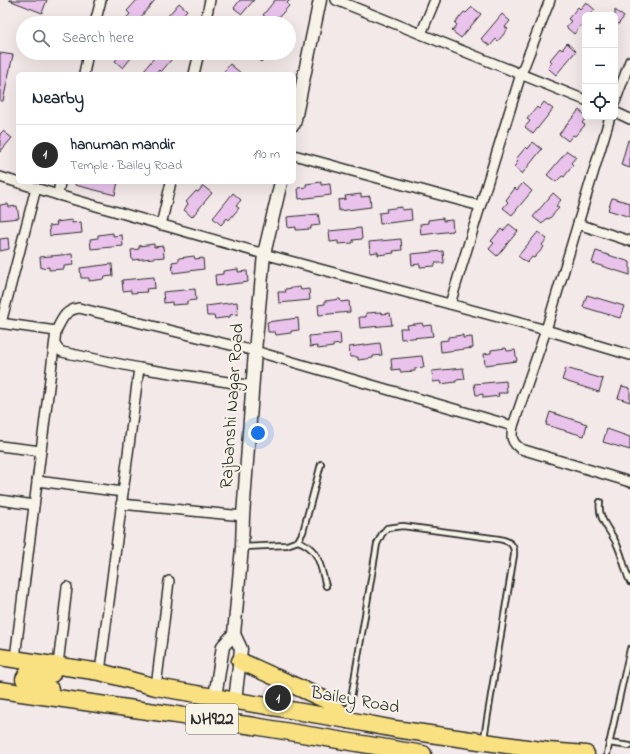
<!DOCTYPE html>
<html lang="en">
<head>
<meta charset="utf-8">
<style>
	:root { --surface:#fff; --page:#f2f2f3; --text:#1f2937; --muted:#747a83; --line:#e0e1e3; --accent:#2b2b2b }
	body { margin:0; font-family:"Indie Flower",sans-serif; background:var(--page); color:var(--text) }
	.controls { position:absolute; right:12px; top:12px; display:grid; overflow:hidden; border-radius:6px; box-shadow:0 4px 16px #0002 }
	.controls button { width:36px; height:36px; display:grid; place-items:center; padding:0; border:0; border-bottom:1px solid var(--line); background:var(--surface); color:var(--text); font:20px sans-serif }
	.you { position:absolute; left:258px; top:433px; width:14px; height:14px; margin:-10px; border:3px solid #fff; border-radius:50%; background:#1a73e8; box-shadow:0 0 0 6px #1a73e833 }
	.badge { display:grid; place-items:center; width:26px; height:26px; border-radius:50%; background:var(--accent); color:#fff; font-size:13px; font-weight:700 }
	.pin { position:absolute; translate:-50% -50%; border:2px solid #fff; box-shadow:0 1px 4px #0006 }
	.list { margin:0; padding:0; list-style:none }
	h2 { display:flex; justify-content:space-between; align-items:center; height:52px; margin:0; padding:0 16px; font-size:17px }
	h2 small { font-size:13px; font-weight:400; color:var(--muted) }
	.list li { display:grid; grid-template-columns:26px 1fr auto; gap:12px; align-items:center; box-sizing:border-box; height:60px; padding:0 16px; border-top:1px solid var(--line) }
	.list b { display:block; font-size:15px; white-space:nowrap }
	.list p { margin:0; font-size:13px; white-space:nowrap; color:var(--muted) }
	.list em { font-size:13px; font-style:normal; color:var(--muted) }
	.icon { flex:none; width:22px; height:22px; fill:none; stroke:currentColor; stroke-width:2; stroke-linecap:round; stroke-linejoin:round }
	.map { position:relative; flex:none; width:630px; height:754px; overflow:hidden }
	.search { position:absolute; background:var(--surface); box-shadow:0 4px 16px #0002; left:16px; top:16px; width:280px; height:44px; display:flex; align-items:center; gap:10px; box-sizing:border-box; padding:0 14px; border-radius:22px; color:var(--muted); font-size:15px }
	.panel { position:absolute; background:var(--surface); box-shadow:0 4px 16px #0002; left:16px; top:72px; width:280px; height:112px; border-radius:6px }
	.map>svg:first-child { display:block }
	.building { fill:#eac3ec; stroke:#2b2b2b }
	.lines { fill:none; stroke-linecap:round; stroke-linejoin:round }
	.service-casing { stroke:#2b2b2b; stroke-width:8 }
	.minor-casing { stroke:#2b2b2b; stroke-width:12 }
	.tertiary-casing { stroke:#2b2b2b; stroke-width:15 }
	.trunk-casing { stroke:#2b2b2b; stroke-width:19 }
	.service { stroke:#f7f3e8; stroke-width:4.5 }
	.minor { stroke:#f7f3e8; stroke-width:9 }
	.tertiary { stroke:#f7f3e8; stroke-width:12 }
	.trunk { stroke:#f9e181; stroke-width:16 }
	.labels { text-anchor:middle; dominant-baseline:central; stroke-width:4; stroke-linejoin:round; paint-order:stroke }
	.shield { fill:#f7f3e8; stroke:#686764; stroke-width:1 }
	.shield-label { font-size:17px; font-weight:bold; fill:#2b2b2b }
	.street-label { font-size:18px; fill:#2b2b2b; stroke:#f7f3e8 }
</style>
</head>
<body>
<div class="map">
<svg width="630" height="754" viewBox="0 0 630 754">
	<rect width="100%" height="100%" fill="#f4e9e9"/>
	<filter id="ink" filterUnits="userSpaceOnUse"><feTurbulence type="fractalNoise" baseFrequency=".025" numOctaves="2"/><feDisplacementMap in="SourceGraphic" scale="8" xChannelSelector="R" yChannelSelector="G"/><feConvolveMatrix kernelMatrix="1 2 1 2 8 2 1 2 1" color-interpolation-filters="sRGB"/></filter>
	<g filter="url(#ink)">
		<g class="building">
			<polygon points="9,0 47,0 42,13"/>
			<polygon points="137,0 155,0 136,23 129,23 125,19 130,14 127,11"/>
			<polygon points="240,0 254,0 242,14 234,8"/>
			<polygon points="275,0 290,0 287,3 289,6 279,17 277,16 272,22 263,15"/>
			<polygon points="586,2 595,10 590,15 585,15 585,21 574,34 566,27 571,21 568,19 578,7 580,9"/>
			<polygon points="179,3 187,10 182,16 185,18 181,23 162,23"/>
			<polygon points="472,7 481,14 461,38 452,31 457,25 455,23 464,12 466,13"/>
			<polygon points="615,10 624,17 615,28"/>
			<polygon points="502,14 510,21 505,27 508,29 498,41 496,39 490,46 481,39"/>
			<polygon points="567,43 576,51 556,75 548,68 552,62 550,60 560,48 562,50"/>
			<polygon points="0,53 13,55 3,101 0,101"/>
			<polygon points="121,53 135,53 123,68 115,61"/>
			<polygon points="158,53 172,53 168,58 171,60 161,72 159,70 156,74 149,74 144,70"/>
			<polygon points="250,53 269,53 261,62"/>
			<polygon points="230,64 242,74 222,74"/>
			<polygon points="544,102 553,109 533,134 525,127 530,121 527,119 537,107 539,109"/>
			<polygon points="579,110 585,115 585,117 587,117 582,123 585,125 575,136 573,135 568,141 559,134"/>
			<polygon points="3,131 12,138 0,152 0,134"/>
			<polygon points="628,140 630,141 630,168 621,165"/>
			<polygon points="533,142 542,149 522,174 514,167 518,161 516,159 526,147 528,149"/>
			<polygon points="567,151 576,157 571,163 573,165 564,177 562,176 556,182 547,175"/>
			<polygon points="75,182 118,182 115,195 75,185"/>
			<polygon points="321,182 321,185 330,184 331,195 299,199 298,188 306,187 306,184"/>
			<polygon points="523,183 532,191 512,215 503,208 508,202 506,200 515,188 517,190"/>
			<polygon points="203,186 212,193 192,217 184,210 188,204 186,202 196,191 198,192"/>
			<polygon points="233,193 241,200 236,206 239,208 229,220 227,218 221,225 213,218"/>
			<polygon points="553,193 561,200 556,206 559,208 549,219 547,218 542,224 533,217"/>
			<polygon points="361,194 361,197 370,196 371,207 339,211 338,200 346,199 345,196"/>
			<polygon points="612,198 630,203 630,217 608,210"/>
			<polygon points="8,204 9,207 17,206 19,218 0,220 0,205"/>
			<polygon points="402,207 402,210 411,209 412,220 380,224 379,213 387,212 386,209"/>
			<polygon points="318,214 320,225 311,226 311,229 296,230 296,227 288,228 287,217"/>
			<polygon points="443,218 443,221 452,220 453,231 421,235 420,224 428,223 428,220"/>
			<polygon points="72,220 72,223 81,222 82,233 50,236 49,226 57,225 56,222"/>
			<polygon points="509,224 518,231 497,256 489,249 494,243 491,241 501,229 503,231"/>
			<polygon points="361,228 362,239 353,240 353,243 338,244 338,241 330,242 329,231"/>
			<polygon points="538,232 547,239 542,245 544,247 534,258 532,257 527,263 518,256"/>
			<polygon points="113,233 113,236 122,235 123,246 91,249 90,239 98,238 98,235"/>
			<polygon points="8,238 9,249 0,251 0,239"/>
			<polygon points="401,239 402,250 393,251 394,253 378,255 378,252 370,253 369,242"/>
			<polygon points="154,244 154,247 163,246 164,257 132,260 131,250 139,249 139,246"/>
			<polygon points="443,251 444,263 435,263 435,266 420,267 420,264 412,265 411,254"/>
			<polygon points="596,251 630,262 630,275 592,263"/>
			<polygon points="72,254 73,265 64,266 64,269 49,270 49,267 41,268 40,257"/>
			<polygon points="194,256 195,259 203,258 204,269 173,273 172,262 179,261 179,258"/>
			<polygon points="112,264 113,276 104,277 105,279 89,281 89,278 81,278 80,268"/>
			<polygon points="238,269 238,272 247,271 248,282 216,286 215,275 223,274 223,271"/>
			<polygon points="154,277 155,288 146,289 147,292 131,293 131,290 123,291 122,280"/>
			<polygon points="300,287 301,290 309,289 310,300 279,303 278,292 286,292 285,289"/>
			<polygon points="195,289 196,300 187,301 187,304 172,305 172,302 164,303 163,292"/>
			<polygon points="587,295 624,306 620,318 583,307"/>
			<polygon points="340,299 341,302 349,301 350,312 319,315 318,305 325,304 325,301"/>
			<polygon points="237,302 238,314 230,315 230,317 215,319 214,316 207,316 206,306"/>
			<polygon points="381,312 382,314 390,313 392,325 360,328 359,317 366,317 366,313"/>
			<polygon points="298,318 299,330 291,331 291,333 276,335 275,332 268,332 267,322"/>
			<polygon points="422,323 423,326 431,325 433,336 401,339 400,328 408,328 407,325"/>
			<polygon points="340,333 341,344 333,345 333,347 318,349 317,346 310,347 309,336"/>
			<polygon points="463,335 463,338 472,337 473,348 441,352 440,341 448,340 448,337"/>
			<polygon points="380,343 382,355 373,356 373,358 358,360 358,357 350,357 349,347"/>
			<polygon points="506,348 507,351 515,350 517,361 485,365 484,354 491,353 491,350"/>
			<polygon points="422,356 424,367 415,368 415,371 400,372 400,369 392,370 391,359"/>
			<polygon points="463,368 465,379 456,380 456,382 441,384 441,381 433,382 432,371"/>
			<polygon points="566,368 603,379 599,392 562,380"/>
			<polygon points="506,381 507,393 498,393 499,396 483,398 483,394 476,395 474,384"/>
			<polygon points="622,386 630,388 630,402 618,398"/>
			<polygon points="550,412 587,424 584,436 546,425"/>
			<polygon points="607,429 630,437 630,450 603,442"/>
		</g>
		<g class="lines">
			<defs>
				<g id="service">
					<path d="M600,502C597,520 612,531 618,547C623,558 625,571 630,582"/>
					<path d="M298,541C320,549 320,566 326,586"/>
					<polyline points="242,547 287,545 298,541 303,532 321,464"/>
					<path d="M348,716L377,544L382,534L387,528L403,526L499,539C509,541 515,544 514,555L484,738"/>
					<polyline points="609,743 630,746"/>
					<polyline points="607,754 630,649"/>
				</g>
				<g id="minor">
					<polyline points="336,0 585,100"/>
					<polyline points="95,23 101,0"/>
					<polyline points="205,23 210,0"/>
					<polyline points="421,34 435,0"/>
					<polyline points="84,74 88,53"/>
					<polyline points="194,74 199,53"/>
					<polyline points="615,102 630,61"/>
					<polyline points="615,112 630,119"/>
					<polyline points="294,155 480,206"/>
					<polyline points="0,177 58,195"/>
					<polyline points="60,182 58,195 264,254 546,330 630,355"/>
					<polyline points="578,224 630,241"/>
					<polyline points="161,225 171,182"/>
					<polyline points="450,304 521,74 550,0"/>
					<polyline points="0,323 56,331"/>
					<polyline points="1,323 36,188"/>
					<polyline points="55,344 58,349 62,352 139,368 253,386"/>
					<polyline points="513,426 546,330 610,117"/>
					<polyline points="0,446 41,451"/>
					<polyline points="37,481 123,492"/>
					<polyline points="0,500 34,505"/>
					<polyline points="121,504 243,516"/>
					<path d="M15,658L56,331C62,319 65,310 79,308L255,351L513,426C511,437 511,442 521,449L630,482"/>
					<polyline points="58,665 67,587"/>
					<polyline points="100,672 139,368"/>
					<polyline points="156,687 169,581"/>
				</g>
				<g id="tertiary">
					<polyline points="294,124 320,0"/>
					<polyline points="215,697 223,646 234,634"/>
					<polyline points="235,701 241,649 234,634 242,547 243,516 255,351 264,254 281,182"/>
				</g>
				<g id="trunk">
					<polyline points="0,657 100,672 156,687 348,720 395,729 548,751 586,754"/>
					<polyline points="240,661 328,701 348,720"/>
					<polyline points="50,689 31,685 24,679 27,674 37,672 52,674"/>
					<polyline points="0,690 254,726 423,754"/>
				</g>
			</defs>
			<use href="#service" class="service-casing"/>
			<use href="#minor" class="minor-casing"/>
			<use href="#tertiary" class="tertiary-casing"/>
			<use href="#trunk" class="trunk-casing"/>
			<use href="#service" class="service"/>
			<use href="#minor" class="minor"/>
			<use href="#tertiary" class="tertiary"/>
			<use href="#trunk" class="trunk"/>
		</g>
	</g>
	<g class="labels">
		<rect class="shield" x="186" y="704" width="52" height="30" rx="3"/>
		<g class="shield-label">
			<text x="212" y="719">NH922</text>
		</g>
		<g class="street-label">
			<text transform="translate(233 406) rotate(-86)">Rajbanshi Nagar Road</text>
			<text transform="translate(355 701) rotate(10)">Bailey Road</text>
		</g>
	</g>
</svg>
<div class="controls">
<button>+</button>
<button>−</button>
<button><svg class="icon" aria-label="locate" viewBox="0 0 24 24"><circle cx="12" cy="12" r="6"/><path d="M12 2v4M12 18v4M2 12h4M18 12h4"/></svg></button>
</div>
<div class="you"></div>
<div class="pin badge" style="left:278px;top:698px">1</div>
<div class="search"><svg class="icon" aria-label="search" viewBox="0 0 24 24"><circle cx="10" cy="10" r="6"/><path d="M15 15l6 6"/></svg>Search here</div>
<section class="panel">
<h2>Nearby<small></small></h2>
<ul class="list">
<li><span class="badge">1</span><div><b>hanuman mandir</b><p>Temple · Bailey Road</p></div><em>190 m</em></li>
</ul>
</section>
</div>
</body>
</html>
